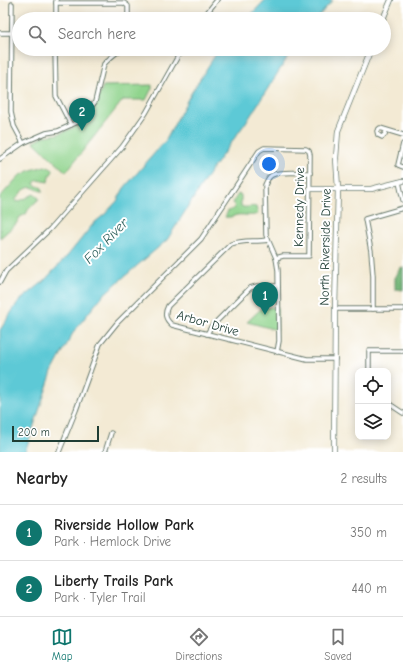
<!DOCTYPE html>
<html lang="en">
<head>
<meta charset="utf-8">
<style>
	:root { --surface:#fff; --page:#f6f6f6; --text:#222; --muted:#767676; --line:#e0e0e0; --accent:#0f766e }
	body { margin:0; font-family:"Comic Neue",sans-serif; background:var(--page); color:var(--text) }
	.controls { position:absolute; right:12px; bottom:12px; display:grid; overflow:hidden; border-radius:8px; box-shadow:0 2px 10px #0003 }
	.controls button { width:36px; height:36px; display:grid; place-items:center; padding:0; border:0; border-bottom:1px solid var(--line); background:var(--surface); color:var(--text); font:20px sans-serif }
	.scale { position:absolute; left:12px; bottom:10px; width:87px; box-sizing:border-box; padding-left:4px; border:2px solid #1f3d34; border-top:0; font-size:11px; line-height:14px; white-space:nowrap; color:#1f3d34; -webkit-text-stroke:3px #fff; paint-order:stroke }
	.you { position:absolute; left:269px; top:164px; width:14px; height:14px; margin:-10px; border:3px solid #fff; border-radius:50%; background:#1a73e8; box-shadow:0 0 0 6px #1a73e833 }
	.badge { display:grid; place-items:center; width:26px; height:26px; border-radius:50%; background:var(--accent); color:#fff; font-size:13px; font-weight:700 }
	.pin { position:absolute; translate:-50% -33px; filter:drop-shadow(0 1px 2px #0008) }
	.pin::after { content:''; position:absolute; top:21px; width:14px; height:12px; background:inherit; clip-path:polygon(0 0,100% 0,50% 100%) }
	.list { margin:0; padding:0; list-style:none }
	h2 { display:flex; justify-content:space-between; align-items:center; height:52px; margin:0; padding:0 16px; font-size:17px }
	h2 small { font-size:13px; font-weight:400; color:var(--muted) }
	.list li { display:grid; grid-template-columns:26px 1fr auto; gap:12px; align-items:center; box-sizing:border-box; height:56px; padding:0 16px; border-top:1px solid var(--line) }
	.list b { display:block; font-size:15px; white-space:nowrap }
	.list p { margin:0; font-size:13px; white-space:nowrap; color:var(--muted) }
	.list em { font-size:13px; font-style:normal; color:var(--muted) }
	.icon { flex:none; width:22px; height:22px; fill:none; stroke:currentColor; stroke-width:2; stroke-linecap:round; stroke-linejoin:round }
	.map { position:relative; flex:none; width:403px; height:452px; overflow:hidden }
	.search { position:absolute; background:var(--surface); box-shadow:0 2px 10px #0003; left:12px; right:12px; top:12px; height:44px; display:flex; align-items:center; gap:10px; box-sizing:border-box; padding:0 14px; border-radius:22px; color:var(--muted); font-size:15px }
	.sheet { height:164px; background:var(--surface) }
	nav { display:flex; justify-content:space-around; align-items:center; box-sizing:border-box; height:56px; border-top:1px solid var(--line); background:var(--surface); font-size:11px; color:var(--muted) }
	nav a { display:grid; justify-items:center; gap:2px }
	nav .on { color:var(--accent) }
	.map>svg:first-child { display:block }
	.green { fill:#90d48d; stroke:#588860 }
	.forest { fill:#74b678; stroke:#4a7a56 }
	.water { fill:#5dc9d6; stroke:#3e8385 }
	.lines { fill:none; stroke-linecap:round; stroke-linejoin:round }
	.minor-casing { stroke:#697a6c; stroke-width:5.5 }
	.tertiary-casing { stroke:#697a6c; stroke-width:6 }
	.minor { stroke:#fff; stroke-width:3.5 }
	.tertiary { stroke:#fff; stroke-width:4.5 }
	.labels { text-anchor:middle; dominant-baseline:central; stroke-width:4; stroke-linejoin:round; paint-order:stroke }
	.street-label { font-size:13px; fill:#1f3d34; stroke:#fff }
	.water-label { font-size:14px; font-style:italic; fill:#2e605c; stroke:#fff }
</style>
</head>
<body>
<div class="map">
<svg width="403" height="452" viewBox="0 0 403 452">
	<rect width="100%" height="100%" fill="#fff"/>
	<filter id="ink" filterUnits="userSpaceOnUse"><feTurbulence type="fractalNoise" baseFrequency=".025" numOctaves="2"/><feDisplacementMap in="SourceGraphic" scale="8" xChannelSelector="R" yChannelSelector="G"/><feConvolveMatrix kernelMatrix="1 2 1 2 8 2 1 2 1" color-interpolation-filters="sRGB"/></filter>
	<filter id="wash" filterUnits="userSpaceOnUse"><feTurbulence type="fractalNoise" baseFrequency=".012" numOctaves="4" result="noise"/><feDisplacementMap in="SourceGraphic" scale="16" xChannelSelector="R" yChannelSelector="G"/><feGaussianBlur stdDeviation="0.9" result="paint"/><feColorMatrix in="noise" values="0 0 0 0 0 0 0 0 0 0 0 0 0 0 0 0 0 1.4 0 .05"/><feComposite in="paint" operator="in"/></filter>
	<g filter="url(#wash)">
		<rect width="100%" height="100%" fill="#f3ead4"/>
		<g class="green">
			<path d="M152,85V88L146,100H123L66,172L34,142C38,140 42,137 45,136C49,135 54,135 58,134C86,125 93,113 103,86Z"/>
			<path d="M45,166L53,169V171L49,177L48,182L38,180L34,183L35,185L42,188L43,191C39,191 38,190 34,188C26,185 20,194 16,199V202C22,201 29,196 34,194L39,198L38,200L29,208L26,214L20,217L16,224L0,238V197L19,176L31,170Z"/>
			<path d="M238,194L241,195V206C246,209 251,205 256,207L258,214C251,217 244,214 237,215C233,216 230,218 225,217L228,211L235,208L233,202Z"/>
			<polygon points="277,307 277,330 247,322 262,308"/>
		</g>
		<polygon class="forest" points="403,267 403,290 395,289 395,278 400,268"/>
		<g class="water">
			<polygon points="265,0 333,0 316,19 247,19"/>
			<polygon points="219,49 293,49 249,118 210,172 167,240 103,295 74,331 52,372 25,452 0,452 0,330 18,302 43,282 69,254 94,223 105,214 117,201 124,188 166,140 190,95"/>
		</g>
	</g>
	<g filter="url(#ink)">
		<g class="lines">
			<defs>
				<g id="minor">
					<polyline points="56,3 124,3 128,6 128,19"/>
					<polyline points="12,4 11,112 14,126 23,143"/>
					<polyline points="56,19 56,0"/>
					<polyline points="202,19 217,0"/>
					<polyline points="0,33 19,33"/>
					<polyline points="55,49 56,96 71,125"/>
					<polyline points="386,130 385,134 382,137 378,135 377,131 380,128 403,135"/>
					<polyline points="403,144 398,165 403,167"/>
					<polyline points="0,159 23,143 46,133 58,131 80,121 95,102 104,64 110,58 121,49"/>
					<polyline points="399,182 403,200"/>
					<path d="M268,240C255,242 243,240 231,244L168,306C164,314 165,319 172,325L307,359H335"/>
					<polyline points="0,282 6,271 50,229 122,147 146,113 182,49"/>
					<polyline points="335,309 403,309"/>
					<polyline points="373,309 373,276 371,251 365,219 403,208"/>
					<polyline points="207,334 211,327 250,288 257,286 278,286"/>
					<path d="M277,352L279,341L278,270L276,258L266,235L265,185C267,181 268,177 272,175C279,171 301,173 310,173"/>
					<polyline points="369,371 369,351 403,351"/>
					<polyline points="388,403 403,413"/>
					<polyline points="59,452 76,410 100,344 117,323 201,239 259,151 264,148 306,149 309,151 310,155 309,256 283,256 276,258"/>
					<polyline points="105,452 111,433"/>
				</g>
				<g id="tertiary">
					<polyline points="383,19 391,0"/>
					<polyline points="310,189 371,189 403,181"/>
					<polyline points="334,452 335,309 338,189 336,158 338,131 371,49"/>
				</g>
			</defs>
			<use href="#minor" class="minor-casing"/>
			<use href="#tertiary" class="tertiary-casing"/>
			<use href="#minor" class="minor"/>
			<use href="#tertiary" class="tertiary"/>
		</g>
	</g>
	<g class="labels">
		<g class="street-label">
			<text transform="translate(299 207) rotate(-89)">Kennedy Drive</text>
			<text transform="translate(325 247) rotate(-89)">North Riverside Drive</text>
			<text transform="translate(208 323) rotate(16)">Arbor Drive</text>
		</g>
		<g class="water-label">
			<text transform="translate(106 241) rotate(-46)">Fox River</text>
		</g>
	</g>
</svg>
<div class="controls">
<button><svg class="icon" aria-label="locate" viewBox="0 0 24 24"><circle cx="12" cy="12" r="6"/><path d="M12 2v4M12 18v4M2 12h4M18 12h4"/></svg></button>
<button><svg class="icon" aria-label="layers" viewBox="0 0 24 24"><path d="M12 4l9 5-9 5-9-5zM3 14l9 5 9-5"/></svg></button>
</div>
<div class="scale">200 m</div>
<div class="you"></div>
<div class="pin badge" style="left:265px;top:315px">1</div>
<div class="pin badge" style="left:82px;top:131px">2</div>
<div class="search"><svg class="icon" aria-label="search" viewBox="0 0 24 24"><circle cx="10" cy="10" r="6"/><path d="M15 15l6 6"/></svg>Search here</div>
</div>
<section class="sheet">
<h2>Nearby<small>2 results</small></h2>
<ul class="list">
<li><span class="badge">1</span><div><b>Riverside Hollow Park</b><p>Park · Hemlock Drive</p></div><em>350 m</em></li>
<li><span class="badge">2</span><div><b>Liberty Trails Park</b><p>Park · Tyler Trail</p></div><em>440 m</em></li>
</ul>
</section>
<nav>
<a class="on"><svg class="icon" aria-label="map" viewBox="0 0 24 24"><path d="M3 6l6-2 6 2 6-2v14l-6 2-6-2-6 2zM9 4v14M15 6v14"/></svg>Map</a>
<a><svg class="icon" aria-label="directions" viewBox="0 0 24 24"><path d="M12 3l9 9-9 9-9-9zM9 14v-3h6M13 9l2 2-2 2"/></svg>Directions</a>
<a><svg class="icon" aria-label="saved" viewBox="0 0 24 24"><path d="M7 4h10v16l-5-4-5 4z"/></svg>Saved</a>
</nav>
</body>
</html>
